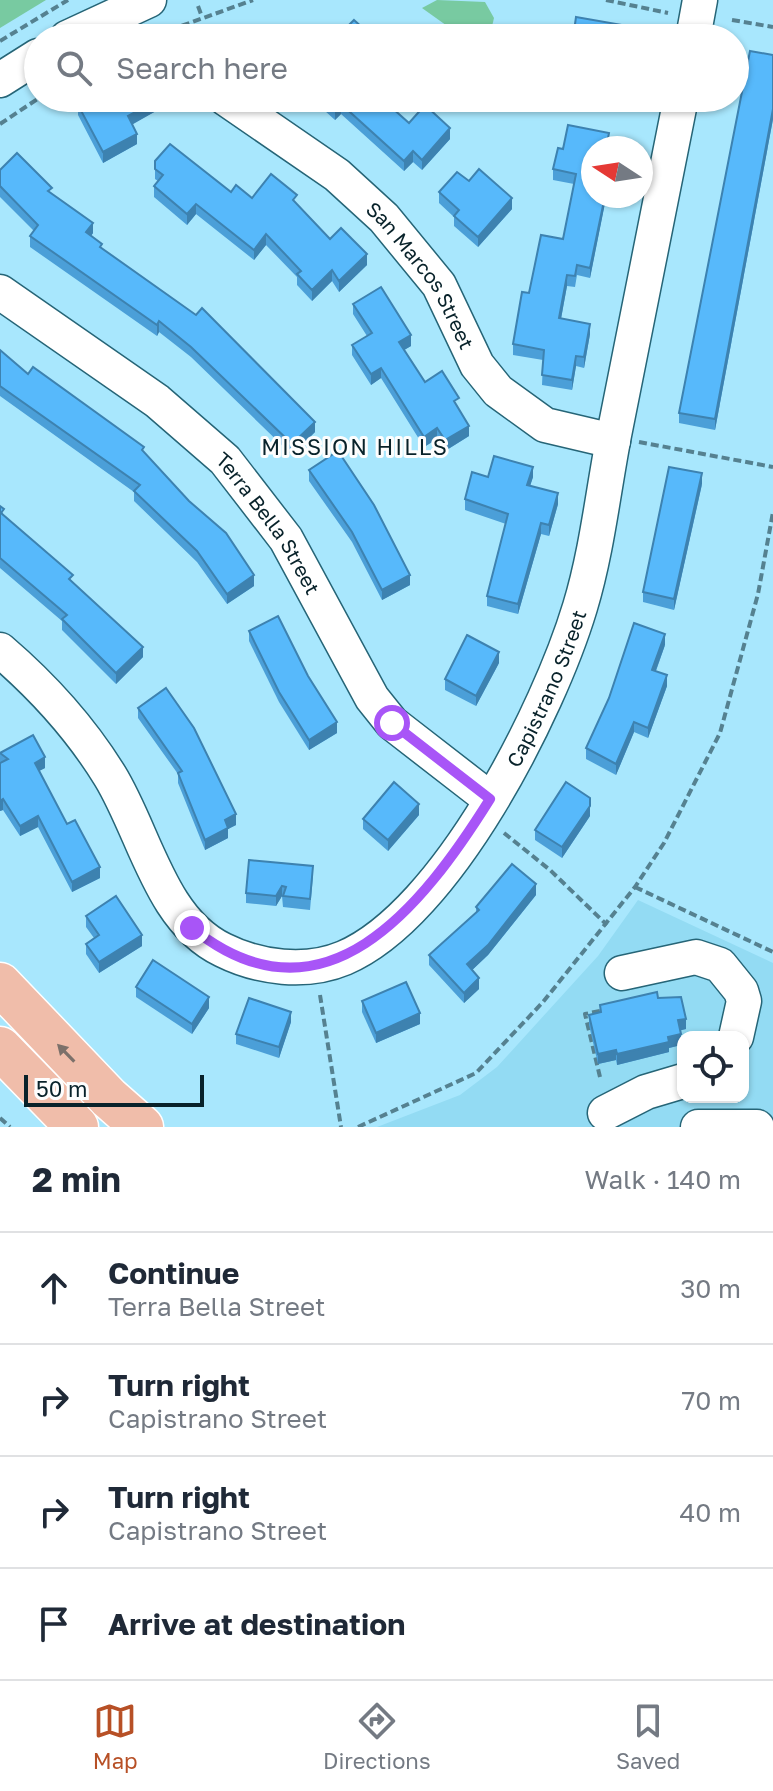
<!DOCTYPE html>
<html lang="en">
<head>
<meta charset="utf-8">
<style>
	:root { --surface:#fff; --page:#f2f2f3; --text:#1f2937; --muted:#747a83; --line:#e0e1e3; --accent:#b75026 }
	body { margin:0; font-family:"Golos Text",sans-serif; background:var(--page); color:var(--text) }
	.controls { position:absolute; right:24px; bottom:24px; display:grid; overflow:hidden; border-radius:16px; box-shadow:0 2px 6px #0004 }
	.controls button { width:72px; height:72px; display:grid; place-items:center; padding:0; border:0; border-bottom:2px solid var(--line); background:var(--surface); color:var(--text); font:40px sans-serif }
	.compass { position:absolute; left:581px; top:136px; width:72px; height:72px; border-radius:50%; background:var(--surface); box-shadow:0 2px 6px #0004; rotate:282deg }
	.scale { position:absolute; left:24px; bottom:20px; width:180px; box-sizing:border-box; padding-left:8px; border:4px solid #08222a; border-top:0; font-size:22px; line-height:28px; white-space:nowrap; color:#08222a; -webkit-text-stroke:6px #fdfdfd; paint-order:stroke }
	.stop { position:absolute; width:24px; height:24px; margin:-18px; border:6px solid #a855f7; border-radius:50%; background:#fff }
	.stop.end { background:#a855f7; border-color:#fff; box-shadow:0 2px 8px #0008 }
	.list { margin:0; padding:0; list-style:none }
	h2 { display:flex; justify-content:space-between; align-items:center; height:104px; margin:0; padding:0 32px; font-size:34px }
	h2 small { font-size:26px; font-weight:400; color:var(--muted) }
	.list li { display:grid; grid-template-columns:52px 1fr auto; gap:24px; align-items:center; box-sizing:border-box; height:112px; padding:0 32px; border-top:2px solid var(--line) }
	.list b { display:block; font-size:30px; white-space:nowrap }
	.list p { margin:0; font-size:26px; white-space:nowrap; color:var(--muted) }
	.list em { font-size:26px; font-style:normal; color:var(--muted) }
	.icon { flex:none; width:44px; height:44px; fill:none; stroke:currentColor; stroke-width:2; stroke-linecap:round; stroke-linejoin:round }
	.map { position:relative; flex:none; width:773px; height:1127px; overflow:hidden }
	.search { position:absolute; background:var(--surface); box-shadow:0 2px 6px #0004; left:24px; right:24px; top:24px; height:88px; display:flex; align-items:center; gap:20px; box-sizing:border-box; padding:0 28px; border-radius:44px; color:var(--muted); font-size:30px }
	.sheet { height:552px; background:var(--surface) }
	nav { display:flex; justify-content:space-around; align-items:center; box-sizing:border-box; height:112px; border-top:2px solid var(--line); background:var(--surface); font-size:22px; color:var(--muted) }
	nav a { display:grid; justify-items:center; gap:4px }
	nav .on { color:var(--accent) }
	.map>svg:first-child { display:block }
	.built { fill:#93dbf3; fill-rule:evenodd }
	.green { fill:#78caa1 }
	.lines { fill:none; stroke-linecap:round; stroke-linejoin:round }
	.minor-casing { stroke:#266577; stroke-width:37 }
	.major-casing { stroke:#fff; stroke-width:45 }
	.path { stroke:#558190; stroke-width:4; stroke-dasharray:8 4; stroke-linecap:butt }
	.minor { stroke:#fff; stroke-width:34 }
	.major { stroke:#f0bdaa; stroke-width:42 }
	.wall { fill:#4b9fd8 }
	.shaded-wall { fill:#3d82b0 }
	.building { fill:#57b9fb; stroke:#3d82b0; stroke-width:2 }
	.oneway { fill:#7c706a }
	.route { stroke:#a855f7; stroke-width:10 }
	.labels { text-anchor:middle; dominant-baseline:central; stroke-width:6; stroke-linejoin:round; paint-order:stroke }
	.street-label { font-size:20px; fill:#08222a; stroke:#fdfdfd }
	.neighbourhood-label { font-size:22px; letter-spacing:2px; fill:#08222a; stroke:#fdfdfd }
</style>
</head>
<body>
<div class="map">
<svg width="773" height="1127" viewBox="0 0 773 1127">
	<rect width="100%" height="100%" fill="#a8e7fd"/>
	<path class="built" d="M638,900L773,963V1127H377L460,1095L497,1067L598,956ZM683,1037H743V1097H683Z"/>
	<g class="green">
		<polygon points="0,0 46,0 0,28"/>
		<polygon points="437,0 485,2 494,18 490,35 464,38 422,8"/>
	</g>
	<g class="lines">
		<defs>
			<g id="minor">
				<polyline points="67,38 149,0"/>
				<polyline points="693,38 700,0"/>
				<polyline points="0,80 38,56"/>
				<path id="s1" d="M225,98L337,175L384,218L439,285L477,365L498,391L545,425L613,441"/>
				<path id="s2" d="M0,292L157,401L225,460L286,539L372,698L392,723L490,799"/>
				<path id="s3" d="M0,650C42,686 81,729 110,776C145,833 160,920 223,950C259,968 306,974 344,958C447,914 549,710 580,607C597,551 603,492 614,435C636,323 659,210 681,98"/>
				<polyline points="622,973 696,957 720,965 741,991 744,1001 736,1037"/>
				<polyline points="605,1113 646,1092 683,1081"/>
				<polyline points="698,1127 757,1127"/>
			</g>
			<g id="major">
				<polyline points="0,984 109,1098 142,1127"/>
				<polyline points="0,1048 77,1127"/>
			</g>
		</defs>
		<use href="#minor" class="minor-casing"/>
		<use href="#major" class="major-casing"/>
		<g class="path">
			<polyline points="606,0 668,13"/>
			<polyline points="198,6 202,17"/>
			<polyline points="732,20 773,27"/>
			<polyline points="165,30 172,38"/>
			<polyline points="148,38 253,0"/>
			<polyline points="0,41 68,0"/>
			<polyline points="0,124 39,98"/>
			<polyline points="639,442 773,467"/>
			<polyline points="504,833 550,870 607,925"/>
			<polyline points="635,887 773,952"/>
			<polyline points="320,995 341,1127"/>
			<polyline points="600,1077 585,1014 604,1010"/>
			<polyline points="0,1118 10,1127"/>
			<polyline points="358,1127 476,1073 543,1002 635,887 664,843 720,733 758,594 773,512"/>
		</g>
		<use href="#minor" class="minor"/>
		<use href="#major" class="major"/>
	</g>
	<g class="wall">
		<polygon points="773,55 773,119 715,430 679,423 679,413"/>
		<polygon points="315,98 381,98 409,123 450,139 422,170 413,162 404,171 341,114 335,120 315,102"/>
		<polygon points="78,105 156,111 132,124 137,144 103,163 78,115"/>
		<polygon points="609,143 608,148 593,148 593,196 617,196 615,205 605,203 590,278 577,275 575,287 567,286 561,319 590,334 584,368 576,366 572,390 542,385 543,360 513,355 513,344 529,293 563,239 574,184 553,180 553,169 563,149"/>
		<polygon points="155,161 231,192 252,198 297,204 330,239 367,265 339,292 332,281 312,301 297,285 297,277 266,245 254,260 196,214 187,225 154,197 154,186 158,181 155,179"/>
		<polygon points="0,170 52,194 93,233 91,236 102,248 315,432 292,455 191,357 159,332 157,336 30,247 30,236 34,231 0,197"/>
		<polygon points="469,181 512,209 478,247 454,226 454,217 439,203 439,192"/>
		<polygon points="353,304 411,346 404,350 425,382 459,409 469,436 445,451 437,439 424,447 381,378 371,385 352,355 352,345 367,336 353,314"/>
		<polygon points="0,350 28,374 144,453 254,586 227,604 197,562 134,501 134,492 0,396"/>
		<polygon points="309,470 410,585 382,600 352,542 309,481"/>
		<polygon points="488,477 533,477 530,486 558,504 549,536 541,534 518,614 487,606 487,596 506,524 465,510 465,499"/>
		<polygon points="702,484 674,610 643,602 643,592"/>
		<polygon points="0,506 4,516 73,582 143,657 116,684 62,630 62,621 0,568"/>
		<polygon points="249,631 337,733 309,750 279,702 249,641"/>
		<polygon points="665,645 656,671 667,686 648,738 634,732 616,775 586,759 586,748"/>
		<polygon points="499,663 476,706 445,690 445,679"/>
		<polygon points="138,708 236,825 228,829 228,838 205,850 178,783 178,774 138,718"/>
		<polygon points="0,753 45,768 39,771 67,824 100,878 72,892 38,827 20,836 3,810 0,811"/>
		<polygon points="419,815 388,851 363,829 363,819"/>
		<polygon points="590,816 562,858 535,840 535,830"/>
		<polygon points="313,876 310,910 283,907 282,896 276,906 246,903 246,893"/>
		<polygon points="536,895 488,955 472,970 479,989 464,1003 429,965 429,955 476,913 476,907"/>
		<polygon points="86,916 142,946 99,973 86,954 86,944 94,938 86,927"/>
		<polygon points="136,987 209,1008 192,1034 136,997"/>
		<polygon points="658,998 686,1029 680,1030 681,1045 669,1048 669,1052 617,1065 616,1060 598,1064 589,1025 589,1015 600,1012 600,1005"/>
		<polygon points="362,1001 420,1024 376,1043 362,1012"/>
		<polygon points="291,1022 279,1058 236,1044 236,1034"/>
	</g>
	<g class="shaded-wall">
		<polygon points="156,101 156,111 128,127 128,116"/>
		<polygon points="341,104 341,114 335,120 335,110"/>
		<polygon points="773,109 773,119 715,430 715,419"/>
		<polygon points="450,128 450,139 422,170 422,160"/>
		<polygon points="137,134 137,144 103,163 103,152"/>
		<polygon points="413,151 413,162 404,171 404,161"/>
		<polygon points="605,196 605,203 590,278 590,268"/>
		<polygon points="512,198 512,209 478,247 478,237"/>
		<polygon points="196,204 196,214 187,225 187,214"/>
		<polygon points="93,223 93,233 86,243 86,232"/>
		<polygon points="266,234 266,245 254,260 254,250"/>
		<polygon points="367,254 367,265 339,292 339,281"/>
		<polygon points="332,270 332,281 312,301 312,290"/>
		<polygon points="567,275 567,286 559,329 559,318"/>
		<polygon points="159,321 159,332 157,336 157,325"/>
		<polygon points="590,324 590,334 584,368 584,357"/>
		<polygon points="411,335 411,346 399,353 399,342"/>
		<polygon points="576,356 576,366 572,390 572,380"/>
		<polygon points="381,368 381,378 371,385 371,374"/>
		<polygon points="315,422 315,432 292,455 292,444"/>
		<polygon points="469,426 469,436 445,451 445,440"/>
		<polygon points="437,428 437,439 424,447 424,437"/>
		<polygon points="533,467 533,477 527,495 527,485"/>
		<polygon points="702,473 702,484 674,610 674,599"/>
		<polygon points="558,493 558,504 549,536 549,525"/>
		<polygon points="541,523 541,534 518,614 518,604"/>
		<polygon points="254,575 254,586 227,604 227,594"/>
		<polygon points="410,575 410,585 382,600 382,590"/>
		<polygon points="665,634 665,645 652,681 652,670"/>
		<polygon points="143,647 143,657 116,684 116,673"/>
		<polygon points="499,652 499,663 476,706 476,696"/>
		<polygon points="667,675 667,686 648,738 648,728"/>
		<polygon points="337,722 337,733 309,750 309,740"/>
		<polygon points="634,722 634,732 616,775 616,764"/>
		<polygon points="45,757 45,768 35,773 35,763"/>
		<polygon points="3,799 3,810 0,811 0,801"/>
		<polygon points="419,804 419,815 388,851 388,840"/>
		<polygon points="590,806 590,816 562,858 562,847"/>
		<polygon points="236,814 236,825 228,829 228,838 205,850 205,840 225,820"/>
		<polygon points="38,816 38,827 20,836 20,826"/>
		<polygon points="100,867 100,878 72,892 72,882"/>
		<polygon points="536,884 536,895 488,955 467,975 467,964"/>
		<polygon points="282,886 282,896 276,906 276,896"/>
		<polygon points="142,935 142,946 99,973 99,962"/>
		<polygon points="479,978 479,989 464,1003 464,993"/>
		<polygon points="209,997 209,1008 192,1034 192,1024"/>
		<polygon points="291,1012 291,1022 279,1058 279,1047"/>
		<polygon points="420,1013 420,1024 376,1043 376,1033"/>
		<polygon points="686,1019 686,1029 678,1031 678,1020"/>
		<polygon points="681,1034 681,1045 669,1048 669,1052 617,1065 617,1054 668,1037"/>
		<polygon points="616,1050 616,1060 598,1064 598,1054"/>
	</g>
	<g class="building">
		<polygon points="576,17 645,29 644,38 573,38"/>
		<polygon points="354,20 373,37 372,38 323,38 331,29 338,36"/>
		<polygon points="750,51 773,55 773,109 715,419 679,413"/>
		<polygon points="91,98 155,98 156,101 128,116 137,134 103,152 78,105"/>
		<polygon points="322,98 381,98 409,123 425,105 450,128 422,160 413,151 404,161 341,104 335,110"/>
		<polygon points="568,125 609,133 606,148 593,148 593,196 605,196 590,268 577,265 575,276 567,275 559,318 590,324 584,357 576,356 572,380 542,375 544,350 513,344 522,292 529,293 541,235 563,239 576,174 553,169 558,148 563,149"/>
		<polygon points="170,144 231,192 236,185 252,198 271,174 297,195 293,200 330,239 341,228 367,254 339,281 332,270 312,290 297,274 301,271 266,234 254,250 196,204 187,214 154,186 163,175 155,169 155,161"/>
		<polygon points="17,153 52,188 48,191 93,223 86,232 102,244 100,247 196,315 202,308 315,422 292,444 191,347 159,321 157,325 30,236 38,225 0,186 0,170"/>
		<polygon points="479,169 512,198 478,237 454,216 459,210 439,192 457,172 469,181"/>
		<polygon points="381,287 411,335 399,342 425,382 442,371 459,398 454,401 469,426 445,440 437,428 424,437 381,368 371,374 352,345 372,333 353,304"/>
		<polygon points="0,350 28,374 33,367 144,447 142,450 189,501 226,533 254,575 227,594 197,551 134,491 140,485 0,386"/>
		<polygon points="338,451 374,505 410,575 382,590 352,532 309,470"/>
		<polygon points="494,456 533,467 527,485 558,493 549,525 541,523 518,604 487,596 508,514 465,499 472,472 488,477"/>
		<polygon points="669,467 702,473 674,599 643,592"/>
		<polygon points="0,506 4,509 1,513 73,575 69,579 143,647 116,673 62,619 67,615 0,558"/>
		<polygon points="278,616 308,676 337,722 309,740 279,692 249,631"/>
		<polygon points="634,623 665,634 652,670 667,675 648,728 634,722 616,764 586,748 609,698"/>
		<polygon points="467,635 499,652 476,696 445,679"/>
		<polygon points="166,688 194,728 236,814 225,820 228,828 205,840 178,773 182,771 138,708"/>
		<polygon points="33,735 45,757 35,763 67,824 75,820 100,867 72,882 38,816 20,826 3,799 0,801 0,763 8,759 0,753"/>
		<polygon points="394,782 419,804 388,840 363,819"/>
		<polygon points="566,782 590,798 590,806 562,847 535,830"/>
		<polygon points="249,860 313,866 310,899 283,896 286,887 282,886 276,896 246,893"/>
		<polygon points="512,864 536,884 488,945 467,964 479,978 464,993 429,955 479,910 476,907"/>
		<polygon points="116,896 142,935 99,962 86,944 99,935 86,916"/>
		<polygon points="153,960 209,997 192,1024 136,987"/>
		<polygon points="406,982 420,1013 376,1033 362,1001"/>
		<polygon points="657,992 658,998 681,997 686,1019 678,1020 681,1034 668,1037 669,1042 617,1054 616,1050 598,1054 589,1015 601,1012 600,1005"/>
		<polygon points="249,998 291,1012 279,1047 236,1034"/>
	</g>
	<defs><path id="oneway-solid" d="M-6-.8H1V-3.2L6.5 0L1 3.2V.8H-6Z" transform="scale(2)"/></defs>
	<use class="oneway" href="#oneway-solid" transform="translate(66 1053) rotate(-134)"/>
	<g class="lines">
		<path class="route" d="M192,928C324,1034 423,906 490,799L392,723"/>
	</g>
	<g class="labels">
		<g class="street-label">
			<text stroke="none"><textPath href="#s1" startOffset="268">San Marcos Street</textPath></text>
			<text stroke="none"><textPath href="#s2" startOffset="358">Terra Bella Street</textPath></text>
			<text stroke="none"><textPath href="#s3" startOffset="848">Capistrano Street</textPath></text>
		</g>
		<g class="neighbourhood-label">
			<text x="355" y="446">MISSION HILLS</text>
		</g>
	</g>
</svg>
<div class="controls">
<button><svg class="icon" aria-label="locate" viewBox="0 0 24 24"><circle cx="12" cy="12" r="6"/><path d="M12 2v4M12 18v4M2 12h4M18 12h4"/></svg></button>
</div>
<svg class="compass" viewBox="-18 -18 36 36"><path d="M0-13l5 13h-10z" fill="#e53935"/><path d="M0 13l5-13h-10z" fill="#747a83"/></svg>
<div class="scale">50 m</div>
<div class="stop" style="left:392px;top:723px"></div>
<div class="stop end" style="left:192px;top:928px"></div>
<div class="search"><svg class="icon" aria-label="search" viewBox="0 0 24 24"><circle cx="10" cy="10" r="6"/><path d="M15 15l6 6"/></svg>Search here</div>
</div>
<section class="sheet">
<h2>2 min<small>Walk · 140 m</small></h2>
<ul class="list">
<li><svg class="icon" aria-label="ahead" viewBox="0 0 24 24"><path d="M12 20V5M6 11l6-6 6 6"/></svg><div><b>Continue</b><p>Terra Bella Street</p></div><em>30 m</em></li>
<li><svg class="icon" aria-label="right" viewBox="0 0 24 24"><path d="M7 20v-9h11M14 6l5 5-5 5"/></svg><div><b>Turn right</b><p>Capistrano Street</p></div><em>70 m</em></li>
<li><svg class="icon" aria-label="right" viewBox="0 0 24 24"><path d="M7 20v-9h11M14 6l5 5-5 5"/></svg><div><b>Turn right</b><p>Capistrano Street</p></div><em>40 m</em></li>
<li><svg class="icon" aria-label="arrive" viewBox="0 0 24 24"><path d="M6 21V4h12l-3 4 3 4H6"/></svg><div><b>Arrive at destination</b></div></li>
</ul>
</section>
<nav>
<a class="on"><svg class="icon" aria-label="map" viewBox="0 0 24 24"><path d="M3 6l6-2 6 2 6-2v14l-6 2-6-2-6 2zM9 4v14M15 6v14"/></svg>Map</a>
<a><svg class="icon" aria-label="directions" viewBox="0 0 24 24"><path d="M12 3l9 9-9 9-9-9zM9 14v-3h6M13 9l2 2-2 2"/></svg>Directions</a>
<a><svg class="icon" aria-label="saved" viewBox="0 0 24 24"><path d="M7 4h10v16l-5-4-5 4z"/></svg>Saved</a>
</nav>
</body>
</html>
